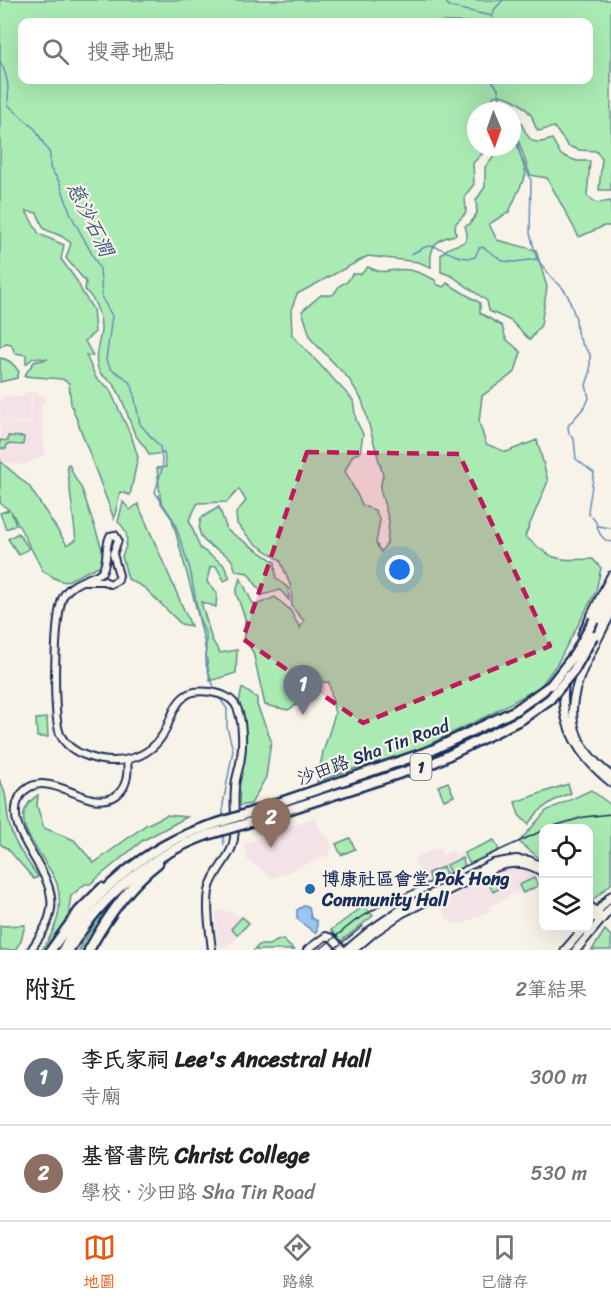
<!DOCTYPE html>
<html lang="zh-TW">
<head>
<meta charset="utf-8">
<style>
	:root { --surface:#fff; --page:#f2f2f2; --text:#222; --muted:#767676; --line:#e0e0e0; --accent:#ea580c }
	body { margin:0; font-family:Sriracha,"LXGW WenKai TC",sans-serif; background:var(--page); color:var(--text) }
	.controls { position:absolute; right:18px; bottom:18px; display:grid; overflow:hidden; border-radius:12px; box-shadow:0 6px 24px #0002 }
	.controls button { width:54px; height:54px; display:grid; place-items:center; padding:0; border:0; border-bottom:2px solid var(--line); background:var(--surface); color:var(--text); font:30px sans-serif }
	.compass { position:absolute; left:467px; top:102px; width:54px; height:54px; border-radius:50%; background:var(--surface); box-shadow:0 6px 24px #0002; rotate:178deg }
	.you { position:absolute; left:400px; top:570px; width:21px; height:21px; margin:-15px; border:4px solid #fff; border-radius:50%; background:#1a73e8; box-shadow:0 0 0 9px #1a73e833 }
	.badge { display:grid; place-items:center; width:39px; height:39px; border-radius:50%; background:var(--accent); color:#fff; font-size:20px; font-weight:700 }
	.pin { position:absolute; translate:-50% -50px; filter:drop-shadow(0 2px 3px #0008) }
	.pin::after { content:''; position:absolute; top:32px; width:21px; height:18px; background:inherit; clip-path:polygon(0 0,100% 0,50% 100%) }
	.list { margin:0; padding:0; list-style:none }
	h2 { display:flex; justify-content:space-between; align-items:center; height:78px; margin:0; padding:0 24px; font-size:26px }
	h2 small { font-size:20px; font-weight:400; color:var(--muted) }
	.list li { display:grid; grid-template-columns:39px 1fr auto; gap:18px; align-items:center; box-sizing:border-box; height:96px; padding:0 24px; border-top:2px solid var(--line) }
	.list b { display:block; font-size:22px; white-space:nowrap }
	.list p { margin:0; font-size:20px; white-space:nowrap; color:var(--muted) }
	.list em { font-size:20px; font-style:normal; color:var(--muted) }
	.icon { flex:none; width:33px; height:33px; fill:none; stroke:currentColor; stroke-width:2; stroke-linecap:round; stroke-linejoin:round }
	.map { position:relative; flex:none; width:611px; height:950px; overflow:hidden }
	.search { position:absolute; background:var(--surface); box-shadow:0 6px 24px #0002; left:18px; right:18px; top:18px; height:66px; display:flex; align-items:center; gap:15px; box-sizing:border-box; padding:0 21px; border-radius:12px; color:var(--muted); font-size:22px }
	.sheet { height:270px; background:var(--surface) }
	nav { display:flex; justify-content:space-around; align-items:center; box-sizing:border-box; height:84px; border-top:2px solid var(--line); background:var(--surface); font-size:16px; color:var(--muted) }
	nav a { display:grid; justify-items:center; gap:3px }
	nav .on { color:var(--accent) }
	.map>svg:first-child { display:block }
	.built { fill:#f4e3e6 }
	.green { fill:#aaebb4; stroke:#628d89; stroke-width:1.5; fill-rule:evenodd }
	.water { fill:#99c6f3; stroke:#678ab7; stroke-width:1.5 }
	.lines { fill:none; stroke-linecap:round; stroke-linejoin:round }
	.stream { stroke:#678ab7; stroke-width:1.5 }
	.secondary-casing { stroke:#1b2f5e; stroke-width:10 }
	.primary-casing { stroke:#1b2f5e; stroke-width:11 }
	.highway-casing { stroke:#1b2f5e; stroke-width:13 }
	.secondary { stroke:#f7f3e8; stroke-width:6 }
	.primary { stroke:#f7f3e8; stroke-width:7 }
	.highway { stroke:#f7f3e8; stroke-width:8 }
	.rail { stroke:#1b2f5e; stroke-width:1.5 }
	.highway-bridge-casing { stroke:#1b2f5e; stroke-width:13; stroke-linecap:butt }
	.highway-bridge { stroke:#f7f3e8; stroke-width:8 }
	.marked { fill:#c2185b; fill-opacity:0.2; stroke:#c2185b; stroke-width:4.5; stroke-dasharray:12 8; stroke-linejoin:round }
	.poi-dot { fill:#1f6fb2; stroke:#f7f3e8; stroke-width:2 }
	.labels { text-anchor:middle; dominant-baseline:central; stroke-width:4.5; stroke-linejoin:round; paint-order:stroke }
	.shield { fill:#f7f3e8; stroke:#5d6a87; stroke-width:1.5 }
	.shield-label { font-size:16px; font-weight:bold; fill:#1b2f5e }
	.street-label { font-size:18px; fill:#1b2f5e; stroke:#f7f3e8 }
	.poi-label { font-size:18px; font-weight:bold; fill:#1b2f5e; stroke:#f7f3e8; text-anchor:start }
	.water-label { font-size:20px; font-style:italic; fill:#3a5583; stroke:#f7f3e8 }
</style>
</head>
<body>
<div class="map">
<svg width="611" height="950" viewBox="0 0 611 950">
	<rect width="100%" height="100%" fill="#f7f3e8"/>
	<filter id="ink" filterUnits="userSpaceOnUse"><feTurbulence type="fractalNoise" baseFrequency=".0167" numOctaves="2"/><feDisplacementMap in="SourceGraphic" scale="12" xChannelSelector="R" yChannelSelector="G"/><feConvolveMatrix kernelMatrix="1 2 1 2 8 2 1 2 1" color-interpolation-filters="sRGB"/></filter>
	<g filter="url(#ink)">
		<g class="built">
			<polygon points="32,391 30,422 0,421 0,399 9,394 12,396 21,397 27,392"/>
			<polygon points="33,391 47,398 41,407 45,455 24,465 1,462 0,422 31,423"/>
			<polygon points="315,817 323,835 327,834 332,847 329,855 273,878 247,860 248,856 243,846 248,842"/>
			<polygon points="439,847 442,855 453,851 455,856 462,853 468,865 426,884 413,858"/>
			<polygon points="517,867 537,874 543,879 543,882 538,887 521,895 519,892 488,907 490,911 462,924 454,923 447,919 440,903 455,895 460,889 495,872"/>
			<polygon points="218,911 227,911 249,919 249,925 235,940 227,946 217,947 216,914"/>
		</g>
		<g class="green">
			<path d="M0,0H611V190H599L602,159L596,151L579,150L568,146L554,127L539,131C533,127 535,121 531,115C523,104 507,93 494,96L486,111H476V147H483V153L473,163L474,184L465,196L466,212C459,224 453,218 456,235C436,238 429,247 431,267L418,262L368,256L297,294L291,310L292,335L353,400L356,420L363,434L360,453L353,455L345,471L363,506L375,510L380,520L376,543L381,552L387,543L389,521L380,489L383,475L362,400L349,379L311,339L302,311L321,295H333L340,285L347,282L352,274H361L368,267C382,274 382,271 397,270C411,268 423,274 435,280L436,284L443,287L447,283L480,303V313L502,326L506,339L521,352L515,372L482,396L479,422L486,444L506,452L537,440L548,481L525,536C554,562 555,560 593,559L601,568L596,591L557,664L540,687L487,716L413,752L350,770L317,782L323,752L335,714L329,682L314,683L306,699L288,710L265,705L253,652L245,640V618L236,593L240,577L252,602L256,605L275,597L290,610L300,628L304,621L292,607L291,587L280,560L253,542L237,524L236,513L246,501L239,489L227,502L198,503L189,520L200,548L223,564L230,578L224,581L216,566L210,567L207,582L217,593L216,607L201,602L212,640L220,653L237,650L236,673L210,681L204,641L195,603L172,519L161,503L157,468L166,467L164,453L149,455C146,446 138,441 134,432C127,417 124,398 114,385C107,377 98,376 97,364C95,354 98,346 100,337C104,321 96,300 85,290L86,282L66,258L71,243L61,236L44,229L37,213L26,211L39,234L64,245L61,259L77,281L82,292L93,309L95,332L85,341L93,356L86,355L96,378L109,388L132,438L138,457L130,495L120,492L114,519L71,404L69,383L62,379L24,376L34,362L48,359L33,358L26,364V355L15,353L11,344L6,343L0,347ZM588,22V80H22V22Z"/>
			<path d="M512,113C530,125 521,151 552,139L561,155L577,161H590L587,196L597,203L611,201V226H604L579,237L547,178L530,175L516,134L512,132Z"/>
			<path d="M512,135L515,136L526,174L509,212L489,224L497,240L536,250L547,287L541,325L530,340L511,321L489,311L487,301L452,276L441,272V255C443,253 446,249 449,248C460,242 472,246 465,226L470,224L477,213L476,200L485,187V167L493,158L494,147H512Z"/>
			<path d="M0,358C9,359 14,364 19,372L17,378L0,382Z"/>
			<polygon points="8,436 24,437 23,445 7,444 6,449 0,448 0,440 8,441"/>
			<polygon points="0,459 1,462 29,486 67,545 76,540 67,465 69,464 75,478 82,489 102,549 103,558 101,565 65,582 56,579 43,571 11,511 16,525 6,529 0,513 9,510 0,503"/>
			<path d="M123,502L130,510L138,504L191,626L181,624L145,588L128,579L122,556C128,543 130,532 118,522Z"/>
			<path d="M219,507L227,530L275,562L276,578L288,588L289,600L280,590L263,595L248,573L236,571C234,567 233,561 230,558C216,546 193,545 201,518Z"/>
			<polygon points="18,533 29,548 19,555 8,539"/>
			<polygon points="242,688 257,698 257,705 271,740 266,777 251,804 237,806 238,780 244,760 244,722 239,702"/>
			<polygon points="47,718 48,737 37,737 36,719"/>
			<path d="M0,781C9,796 5,811 10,827C14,845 28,861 38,877L34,879L8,849L0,844Z"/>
			<polygon points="448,782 454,796 444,800 438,786"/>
			<path d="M568,784L571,793C552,800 540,808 528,824L519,815L515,802Z"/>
			<polygon points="591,790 611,805 611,884 593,900 589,896 588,828 544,828 543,861 519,842 546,811"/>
			<path d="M38,795L37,806L44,828L74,840L94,863L146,825L167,815L187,817L142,841L90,884H85L71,896L69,909L71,913L47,950H42C56,929 64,909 57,884C48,856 0,820 38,795Z"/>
			<polygon points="350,838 355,849 341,855 336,844"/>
			<polygon points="494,840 499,850 470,864 464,853"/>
			<polygon points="462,858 465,866 450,873 446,865"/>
			<polygon points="443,867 447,875 431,881 428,873"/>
			<polygon points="493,874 500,888 493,892 486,878"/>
			<polygon points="534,878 538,886 523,893 519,885"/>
			<polygon points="117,897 119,898 86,950 79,950 98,918"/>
			<polygon points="364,906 373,916 341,941 331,930"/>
			<polygon points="242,917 249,923 237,935 231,929"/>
			<polygon points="25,925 21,941 15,950 0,950 0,926"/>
			<polygon points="605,930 611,936 611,950 592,950"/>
			<polygon points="279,940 283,940 294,950 254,950 259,945 269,945"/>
		</g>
		<polygon class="water" points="305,905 309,907 311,918 317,921 317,931 315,933 297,919 297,910"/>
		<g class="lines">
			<g class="stream">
				<polyline points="444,0 450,7 492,16"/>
				<polyline points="491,22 494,10 503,0"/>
				<path d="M0,61C8,76 9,89 8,105L35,129L50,154V168L59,181L71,215L100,269L102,298L112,316L106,360L111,369L124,377L132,385L140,424L160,447L163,466L155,492L174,521L190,569L199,618L206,635V665L215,690"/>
				<polyline points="492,80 498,89 500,99"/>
				<polyline points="501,101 505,111"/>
				<polyline points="512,133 516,136 520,154 531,180 530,233 537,259 552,278 562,287 568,296 576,319 577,332 582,344 590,354 590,373 586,385 589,398 586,405 568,426 569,434 574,439 576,459 594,473 588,511 589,515"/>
				<path d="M411,254C417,252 422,247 429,246C441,245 453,259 471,258L475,257L479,248L483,247L503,261L514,262L537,259"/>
				<path d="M592,517L596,522C598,531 601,540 611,542"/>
				<polyline points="598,526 611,528"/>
				<polyline points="219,697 227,709 227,727 233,750 223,804 223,818"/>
				<polyline points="223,834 224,845"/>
			</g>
			<defs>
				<g id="secondary">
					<path d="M84,581H104L110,584L118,580L119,575L113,554L118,540L115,535L110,536C104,549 109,559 102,572C90,579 72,582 64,595C54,610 52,716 60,734C65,745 75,752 87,756C116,767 150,760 165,731C171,719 174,704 185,696C192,690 203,691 211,692C220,694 229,696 235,704C243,716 243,743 241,757C240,768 235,778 235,788C233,808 238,829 232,847C226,863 212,874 209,891C206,910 210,931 212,950"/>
					<polyline points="588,904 603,917"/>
					<polyline points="588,912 599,921"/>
					<path d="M31,950C39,937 49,925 51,909C57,869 0,832 20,796C38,770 70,794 92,799C120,804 130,785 127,760"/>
					<polyline points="307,950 326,936 332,938 343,950"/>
					<polyline points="346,950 370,930 401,909 493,863 516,859 529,860 544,867"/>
					<path d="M354,950L374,933L403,913L495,868C513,861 529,862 544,874"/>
				</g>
				<g id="primary">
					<path d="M611,613C581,674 542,723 611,776"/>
					<polyline points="582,634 611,576"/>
					<path d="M569,664C553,712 573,752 611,782"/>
					<polyline points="588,922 611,896"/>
					<polyline points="565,950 584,928"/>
					<polyline points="576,950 611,908"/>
				</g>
				<g id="highway">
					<polyline points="594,620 611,590"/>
					<polyline points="593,636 611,602"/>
					<polyline points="240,816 430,751 516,710 551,685"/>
					<polyline points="241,825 435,762 522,719 550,699"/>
					<polyline points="51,950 79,911 102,888"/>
					<path d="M63,950C90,892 147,847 206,827"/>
					<path d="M69,950C102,895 147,857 207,835"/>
					<path d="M89,950C107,917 128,886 158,863"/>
				</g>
			</defs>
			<use href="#secondary" class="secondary-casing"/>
			<use href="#primary" class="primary-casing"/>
			<use href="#highway" class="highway-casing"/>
			<use href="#secondary" class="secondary"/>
			<use href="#primary" class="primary"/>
			<use href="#highway" class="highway"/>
			<g class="rail">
				<polyline points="547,828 584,817 611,814"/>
				<polyline points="319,950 355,921 385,903 544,830"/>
				<polyline points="333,950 363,926"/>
			</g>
			<defs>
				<g id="highway-bridge">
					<polyline points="551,685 575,654 594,620"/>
					<polyline points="550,699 574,670 593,636"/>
					<polyline points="206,827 240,816"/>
					<polyline points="207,835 241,825"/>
				</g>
			</defs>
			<use href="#highway-bridge" class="highway-bridge-casing"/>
			<use href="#highway-bridge" class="highway-bridge"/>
		</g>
	</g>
	<path class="marked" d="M307,452L459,454L550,646L363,723L243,639Z"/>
	<circle class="poi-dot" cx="310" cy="889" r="6"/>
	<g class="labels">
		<rect class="shield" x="410.5" y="754" width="21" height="26" rx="4.5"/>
		<g class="shield-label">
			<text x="421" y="767">1</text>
		</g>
		<g class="street-label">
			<text transform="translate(373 752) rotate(-20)">沙田路 Sha Tin Road</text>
		</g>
		<g class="poi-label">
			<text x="322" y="879">博康社區會堂 Pok Hong<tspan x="322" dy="21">Community Hall</tspan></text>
		</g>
		<g class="water-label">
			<text transform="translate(90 219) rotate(64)">慈沙石澗</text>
		</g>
	</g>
</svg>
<div class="controls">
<button><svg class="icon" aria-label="locate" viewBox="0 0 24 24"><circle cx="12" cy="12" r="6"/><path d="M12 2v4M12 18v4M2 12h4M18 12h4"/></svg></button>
<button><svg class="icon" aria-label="layers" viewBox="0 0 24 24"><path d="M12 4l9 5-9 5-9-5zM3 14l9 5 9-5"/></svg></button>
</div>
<svg class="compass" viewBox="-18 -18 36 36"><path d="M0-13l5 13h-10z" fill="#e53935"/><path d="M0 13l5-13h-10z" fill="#767676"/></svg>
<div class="you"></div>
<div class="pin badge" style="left:303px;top:715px;background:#6b7280">1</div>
<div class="pin badge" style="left:271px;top:848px;background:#8d6e63">2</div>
<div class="search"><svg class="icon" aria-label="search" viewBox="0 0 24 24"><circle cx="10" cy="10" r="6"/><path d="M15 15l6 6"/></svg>搜尋地點</div>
</div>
<section class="sheet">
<h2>附近<small>2筆結果</small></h2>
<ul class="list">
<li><span class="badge" style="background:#6b7280">1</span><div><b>李氏家祠 Lee's Ancestral Hall</b><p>寺廟</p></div><em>300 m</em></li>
<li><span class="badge" style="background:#8d6e63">2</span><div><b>基督書院 Christ College</b><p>學校 · 沙田路 Sha Tin Road</p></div><em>530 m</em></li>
</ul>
</section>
<nav>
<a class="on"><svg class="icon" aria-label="map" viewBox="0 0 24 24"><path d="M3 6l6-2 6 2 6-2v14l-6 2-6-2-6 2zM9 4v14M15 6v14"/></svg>地圖</a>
<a><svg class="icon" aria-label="directions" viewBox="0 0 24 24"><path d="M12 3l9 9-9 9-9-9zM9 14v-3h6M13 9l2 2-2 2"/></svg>路線</a>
<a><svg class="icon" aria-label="saved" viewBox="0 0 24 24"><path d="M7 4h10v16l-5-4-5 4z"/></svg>已儲存</a>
</nav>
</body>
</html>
